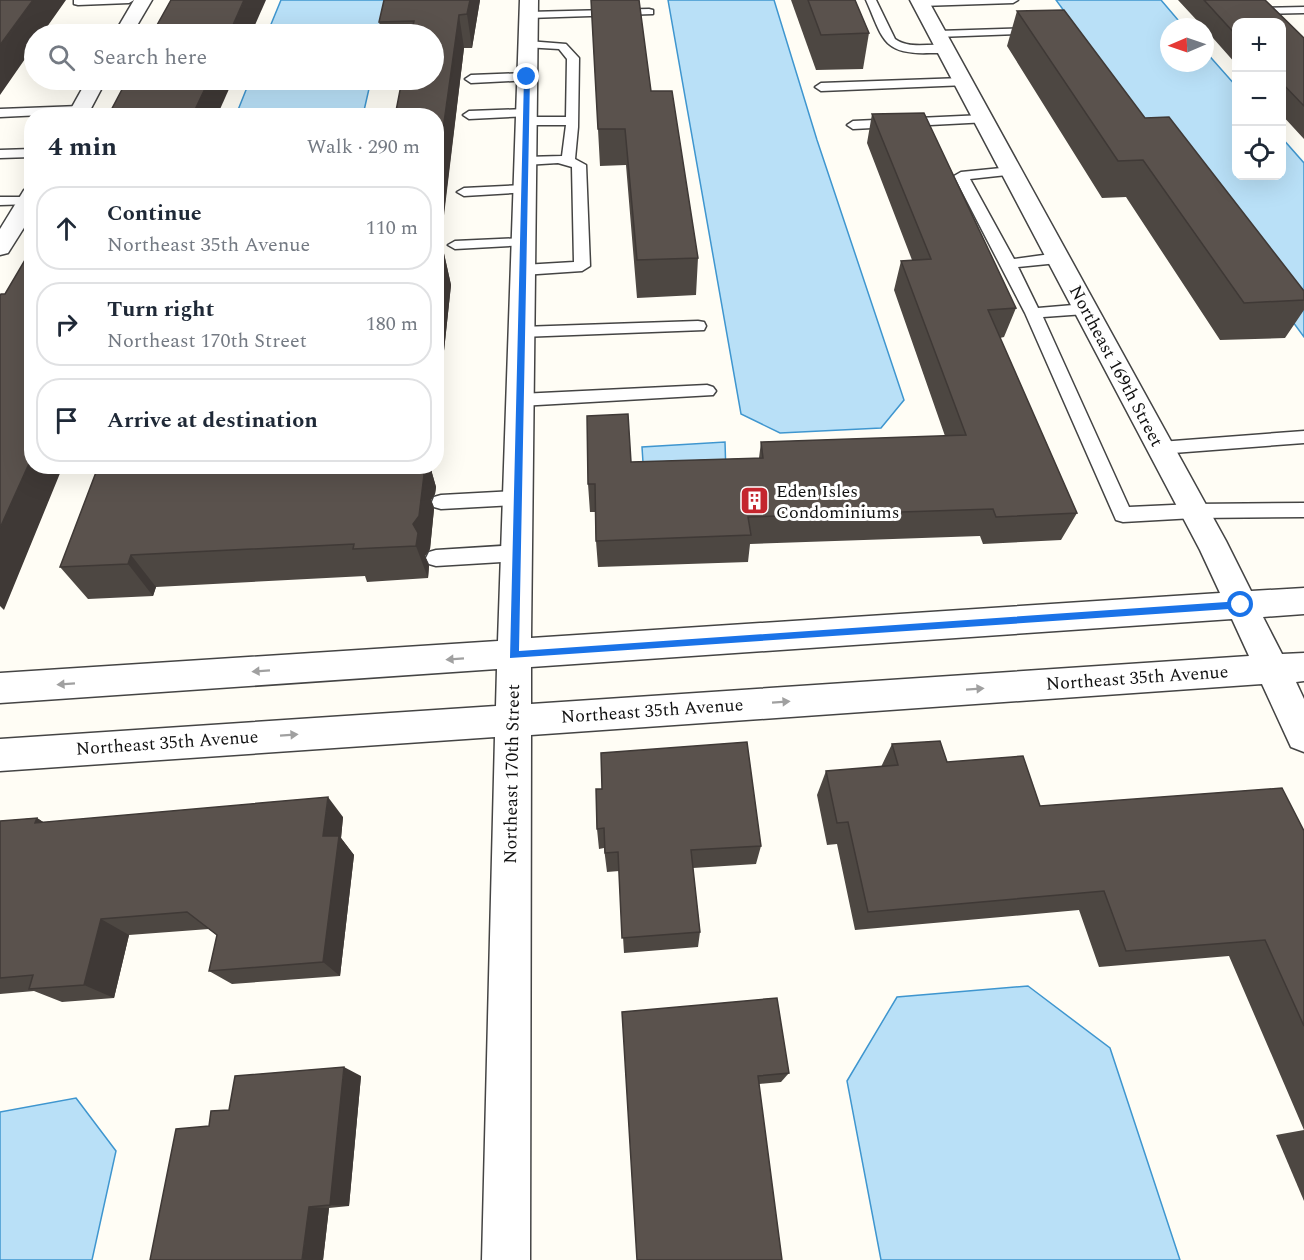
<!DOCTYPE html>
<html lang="en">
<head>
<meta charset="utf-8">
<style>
	:root { --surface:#fff; --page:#f6f6f7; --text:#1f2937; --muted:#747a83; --line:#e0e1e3 }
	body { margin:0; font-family:Spectral,serif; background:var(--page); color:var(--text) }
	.controls { position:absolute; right:18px; top:18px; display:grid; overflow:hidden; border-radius:12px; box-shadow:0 6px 24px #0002 }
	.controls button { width:54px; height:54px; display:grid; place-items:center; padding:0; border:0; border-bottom:2px solid var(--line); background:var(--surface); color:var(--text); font:30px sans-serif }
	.compass { position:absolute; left:1160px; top:18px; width:54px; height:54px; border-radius:50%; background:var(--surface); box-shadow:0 6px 24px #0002; rotate:268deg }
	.stop { position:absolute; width:18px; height:18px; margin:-14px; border:4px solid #1a73e8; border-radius:50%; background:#fff }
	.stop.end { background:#1a73e8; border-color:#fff; box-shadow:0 2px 6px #0008 }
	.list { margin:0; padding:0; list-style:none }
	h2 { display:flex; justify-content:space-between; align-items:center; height:78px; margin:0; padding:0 24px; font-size:26px }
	h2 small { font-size:20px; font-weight:400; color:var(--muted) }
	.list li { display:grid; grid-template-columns:39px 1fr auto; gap:18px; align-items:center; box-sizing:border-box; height:84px; margin:0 12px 12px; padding:0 12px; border:2px solid var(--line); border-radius:24px }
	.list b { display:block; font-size:22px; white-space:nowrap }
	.list p { margin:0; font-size:20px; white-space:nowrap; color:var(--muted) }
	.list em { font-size:20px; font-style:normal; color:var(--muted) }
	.icon { flex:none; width:33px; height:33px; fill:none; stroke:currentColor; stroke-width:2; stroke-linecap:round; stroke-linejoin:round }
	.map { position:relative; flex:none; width:1304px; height:1260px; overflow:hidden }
	.search { position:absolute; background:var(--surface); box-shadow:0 6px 24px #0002; left:24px; top:24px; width:420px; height:66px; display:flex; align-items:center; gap:15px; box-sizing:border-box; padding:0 21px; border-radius:33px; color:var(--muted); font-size:22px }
	.panel { position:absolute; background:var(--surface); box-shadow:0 6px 24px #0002; left:24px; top:108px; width:420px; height:366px; border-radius:24px }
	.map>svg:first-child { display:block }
	.water { fill:#b9e0f7; stroke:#3f96cf; stroke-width:1.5 }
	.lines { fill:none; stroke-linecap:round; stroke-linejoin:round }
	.lane-casing { stroke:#444; stroke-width:3 }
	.street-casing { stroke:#444; stroke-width:3 }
	.lane { fill:#fff; fill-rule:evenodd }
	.street { fill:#fff; fill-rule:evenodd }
	.wall { fill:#4d4742 }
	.shaded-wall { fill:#3f3936 }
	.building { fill:#5a524d; stroke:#3f3936; stroke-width:1.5 }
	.oneway { fill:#a0a0a0 }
	.route { fill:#1a73e8 }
	.labels { text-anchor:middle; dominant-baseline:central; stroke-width:6; stroke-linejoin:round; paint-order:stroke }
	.street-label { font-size:18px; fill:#111; stroke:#fff }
	.poi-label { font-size:18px; fill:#111; stroke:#fff; text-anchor:start }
</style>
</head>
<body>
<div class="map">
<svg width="1304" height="1260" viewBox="0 0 1304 1260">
	<rect width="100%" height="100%" fill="#fffdf5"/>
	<g class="water">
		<polygon points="281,0 390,0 382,34 267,34"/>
		<polygon points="668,0 774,0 817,140 904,400 881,428 780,433 741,414"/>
		<polygon points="1056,0 1161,0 1184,27 1169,27 1169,63 1205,63 1205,51 1236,86 1236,176 1282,176 1282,138 1304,163 1304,337"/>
		<polygon points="250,80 371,80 363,115 236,115"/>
		<polygon points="725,442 726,475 644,478 642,447"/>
		<polygon points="1028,986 1110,1048 1180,1260 881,1260 847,1081 897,997"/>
		<polygon points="76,1098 116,1151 92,1260 0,1260 0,1112"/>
	</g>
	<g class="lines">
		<defs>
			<g id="lane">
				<polygon points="74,0 134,0 129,3 78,5 74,4"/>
				<path d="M866,0H876L895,39C913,52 939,39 952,49C946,54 938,53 930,53C882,55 883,38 866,0Z"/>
				<polygon points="920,0 1018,0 1013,3 921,6 915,3"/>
				<polygon points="1304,7 1304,13 1264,14 1258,11 1264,8"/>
				<polygon points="649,9 653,10 653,14 528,18 522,15 528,12"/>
				<polygon points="126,27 132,30 130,32 54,34 52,32 58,29"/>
				<polygon points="1039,28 1045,31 1043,33 938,37 932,34 938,31"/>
				<polygon points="528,41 566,44 579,58 578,127 575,159 586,165 590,266 582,271 523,275 515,270 523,265 574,262 572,167 558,163 525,165 518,161 525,157 562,156 566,125 526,125 520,121 526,117 566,117 567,59 559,49 524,47 522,45"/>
				<polygon points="527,73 531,74 531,80 471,83 465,79 471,75"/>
				<polygon points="963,78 967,79 967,85 821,91 815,87 821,83"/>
				<polygon points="80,106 86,110 84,113 0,117 0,109"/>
				<polygon points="526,109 532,113 531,116 469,119 463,115 469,111"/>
				<polygon points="983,115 988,116 989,119 988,122 853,129 847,125 853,121"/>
				<polygon points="32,149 32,157 0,158 0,150"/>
				<polygon points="1011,167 1018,171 1016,174 970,179 1014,259 1058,253 1066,258 1058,263 1018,267 1038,308 1085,304 1093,309 1085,314 1043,317 1129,507 1194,504 1304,503 1304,517 1194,518 1123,522 1116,520 1025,313 954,176 961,172"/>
				<polygon points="524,185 529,186 531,189 529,192 464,196 457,192 464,188"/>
				<polygon points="0,197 28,197 32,198 32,204 0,205"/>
				<polygon points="523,238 528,239 530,242 528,245 455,249 448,245 455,241"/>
				<polygon points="698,321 704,322 706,326 704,330 521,337 515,336 513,332 515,328 521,327"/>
				<polygon points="707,385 713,387 716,391 713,395 520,406 514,404 511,400 514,396 520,394"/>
				<polygon points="1304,431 1304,443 1160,454 1154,453 1151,448 1154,443 1160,442"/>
				<polygon points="517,491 524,493 526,498 524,503 517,505 441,509 434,507 432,502 434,497 441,495"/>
				<polygon points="516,545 523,548 526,553 523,558 516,561 436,566 429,564 426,558 429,552 436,550"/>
			</g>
			<g id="street">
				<polygon points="134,0 152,0 132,34 114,34"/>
				<path d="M520,0H538L531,638L1220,593L1200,550L910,0H928L1226,541L1251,591L1304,588V614L1263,617L1282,654L1304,653V681L1296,682L1304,699V752L1291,747L1262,684L531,735L530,1260H482L495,737L0,771V739L496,706L497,669L0,703V673L498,641ZM1232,619L1249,656L531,704V667Z"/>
				<polygon points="87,80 106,80 87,116 67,116"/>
				<polygon points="32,188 32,215 8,253 0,255 0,229 24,190"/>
			</g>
		</defs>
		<use href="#lane" class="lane-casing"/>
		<use href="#street" class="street-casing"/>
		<use href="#lane" class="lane"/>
		<use href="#street" class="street"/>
	</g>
	<g class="wall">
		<polygon points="480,0 472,48 464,48 440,249 443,249 451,285 436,426 434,34 382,34 379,22"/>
		<polygon points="591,0 651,91 698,258 696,295 637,298 626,165 600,166"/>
		<polygon points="791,0 855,0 869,33 863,69 816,70"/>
		<polygon points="1178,0 1265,0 1304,38 1304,139 1281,114 1281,22 1236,22 1236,64 1205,29 1205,27 1203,27"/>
		<polygon points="1017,11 1145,118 1304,291 1304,310 1285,338 1220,340 1126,197 1102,198 1007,46"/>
		<polygon points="872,114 1016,308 1004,337 1000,338 1077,513 1061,540 983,544 980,536 750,544 748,562 598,567 596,541 595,512 590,512 588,484 631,462 759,458 761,442 945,436 894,290 901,261 912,260 867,143"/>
		<polygon points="432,473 436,487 435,494 431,500 434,509 430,549 425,556 429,566 428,578 367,582 365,576 156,587 153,596 88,599 60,567"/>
		<polygon points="892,744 947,762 1040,806 1304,831 1304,1130 1229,956 1099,967 1079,910 855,930 837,844 827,845 817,795 826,771 881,767"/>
		<polygon points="596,789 761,846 756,864 693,868 700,932 698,947 624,953 619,871 607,872 604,848 599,849 597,829"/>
		<polygon points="343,817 341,838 354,855 340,976 232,984 209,971 217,935 209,929 129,935 114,998 62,1002 34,991 0,994 0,821 37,818 43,822"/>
		<polygon points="622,1012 789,1073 781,1082 759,1084"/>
		<polygon points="361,1076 349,1206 329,1208 323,1260 209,1126 229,1110"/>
		<polygon points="1304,1130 1304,1201 1276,1135"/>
	</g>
	<g class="shaded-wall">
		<polygon points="33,0 66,0 42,34 34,34 34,46 0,95 0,45"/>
		<polygon points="244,0 266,0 251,34 229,34"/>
		<polygon points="470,0 480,0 472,48 467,14"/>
		<polygon points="459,15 464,48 436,277 436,180"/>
		<polygon points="209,80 233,80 217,116 192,116"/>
		<polygon points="443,249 451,285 436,426 436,307"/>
		<polygon points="32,457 32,466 63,466 4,610 0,606 0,528"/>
		<polygon points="420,466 432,466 432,473 436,487 435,494 431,500 434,509 430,549 425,556 429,566 428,578 416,546 413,524"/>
		<polygon points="131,555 156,587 153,596 128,564"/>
		<polygon points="328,797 343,817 341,838 354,855 340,976 323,962 323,836"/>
		<polygon points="37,818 66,837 35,823"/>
		<polygon points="101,919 129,935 114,998 84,985"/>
		<polygon points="344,1067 361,1076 349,1206 330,1205"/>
		<polygon points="309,1207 329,1208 323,1260 302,1260"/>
	</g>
	<g class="building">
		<polygon points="0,0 33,0 0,45"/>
		<polygon points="171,0 244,0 229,34 152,34"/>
		<polygon points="384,0 470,0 467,14 459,15 436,180 436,116 395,116 402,80 434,80 434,34 411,34 414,21 379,22"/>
		<polygon points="591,0 639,0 651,91 672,91 698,258 637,260 625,129 598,129"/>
		<polygon points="808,0 855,0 869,33 821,35"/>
		<polygon points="1204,0 1265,0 1304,38 1304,106 1281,82 1281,22 1236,22 1236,35"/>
		<polygon points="1064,10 1145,118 1169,117 1304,291 1304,300 1244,303 1143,160 1118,161 1017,11"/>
		<polygon points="127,80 209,80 192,116 108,116"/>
		<polygon points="924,113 1016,308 988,310 1077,513 996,517 993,509 748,517 751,535 596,541 595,484 588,484 587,416 628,414 631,462 763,458 761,442 966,435 901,261 931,259 872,114"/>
		<polygon points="32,248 32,457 0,528 0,296 1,294 5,294"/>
		<polygon points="436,249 443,249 436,307"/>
		<polygon points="112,466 420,466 424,475 419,516 413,524 418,533 416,546 353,549 354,544 131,555 128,564 60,567 98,467"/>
		<polygon points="940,741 947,762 1023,756 1040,806 1282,788 1304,831 1304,1026 1265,940 1126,951 1104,891 868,912 848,822 837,823 826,771 898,765 892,744"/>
		<polygon points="747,742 761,846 691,850 700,932 622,938 618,852 605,853 604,828 597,829 596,789 602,789 601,753"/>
		<polygon points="328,797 323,836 339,836 323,962 209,971 217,935 187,912 101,919 84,985 29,989 33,975 0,978 0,821 37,818 35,823"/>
		<polygon points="777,998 789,1073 758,1076 782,1260 637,1260 622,1012"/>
		<polygon points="344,1067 330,1205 309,1207 302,1260 150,1260 176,1129 209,1126 211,1111 229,1110 235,1076"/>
	</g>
	<defs><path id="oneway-solid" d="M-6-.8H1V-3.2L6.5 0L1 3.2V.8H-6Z" transform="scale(1.5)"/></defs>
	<g class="oneway">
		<use href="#oneway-solid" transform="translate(455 659) rotate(176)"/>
		<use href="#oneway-solid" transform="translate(261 671) rotate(176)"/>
		<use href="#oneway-solid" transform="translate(66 684) rotate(176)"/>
		<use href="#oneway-solid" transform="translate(975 689) rotate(-4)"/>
		<use href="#oneway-solid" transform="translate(781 702) rotate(-4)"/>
		<use href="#oneway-solid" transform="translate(289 735) rotate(-4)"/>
	</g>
	<polygon class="route" points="527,75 530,77 519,651 1241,601 1246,605 1244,608 510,658 524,77"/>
	<defs>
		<symbol id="building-square" viewBox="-11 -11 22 22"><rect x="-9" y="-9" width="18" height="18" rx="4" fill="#c4262e" stroke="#fff"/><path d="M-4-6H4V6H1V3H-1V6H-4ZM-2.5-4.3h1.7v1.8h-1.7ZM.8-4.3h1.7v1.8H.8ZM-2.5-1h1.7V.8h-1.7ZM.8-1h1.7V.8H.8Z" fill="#fff"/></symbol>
	</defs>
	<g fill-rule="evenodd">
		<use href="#building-square" x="738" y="484" width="33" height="33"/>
	</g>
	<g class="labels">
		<g class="street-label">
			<text transform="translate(1116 366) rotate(62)">Northeast 169th Street</text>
			<text transform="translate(1137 678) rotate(-4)">Northeast 35th Avenue</text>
			<text transform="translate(652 711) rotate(-4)">Northeast 35th Avenue</text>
			<text transform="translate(167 743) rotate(-4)">Northeast 35th Avenue</text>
			<text transform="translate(512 774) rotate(-89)">Northeast 170th Street</text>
		</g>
		<g class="poi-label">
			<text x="776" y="491">Eden Isles<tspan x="776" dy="21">Condominiums</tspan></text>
		</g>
	</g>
</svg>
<div class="controls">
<button>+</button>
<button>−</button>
<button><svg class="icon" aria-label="locate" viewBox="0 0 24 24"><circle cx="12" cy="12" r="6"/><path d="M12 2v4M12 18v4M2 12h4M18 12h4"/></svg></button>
</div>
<svg class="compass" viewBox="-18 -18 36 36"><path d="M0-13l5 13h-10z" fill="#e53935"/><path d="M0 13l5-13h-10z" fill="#747a83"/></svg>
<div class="stop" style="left:1241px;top:605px"></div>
<div class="stop end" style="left:527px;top:77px"></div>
<div class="search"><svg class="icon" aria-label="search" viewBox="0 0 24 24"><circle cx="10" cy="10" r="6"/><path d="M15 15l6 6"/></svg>Search here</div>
<section class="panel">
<h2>4 min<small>Walk · 290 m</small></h2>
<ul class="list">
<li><svg class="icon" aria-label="ahead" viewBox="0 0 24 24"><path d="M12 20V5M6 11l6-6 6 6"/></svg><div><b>Continue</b><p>Northeast 35th Avenue</p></div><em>110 m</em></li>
<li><svg class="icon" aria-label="right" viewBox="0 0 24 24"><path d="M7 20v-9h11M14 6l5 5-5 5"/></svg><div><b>Turn right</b><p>Northeast 170th Street</p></div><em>180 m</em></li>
<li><svg class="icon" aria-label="arrive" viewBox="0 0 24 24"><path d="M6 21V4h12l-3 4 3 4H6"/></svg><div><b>Arrive at destination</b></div></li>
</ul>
</section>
</div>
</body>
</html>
